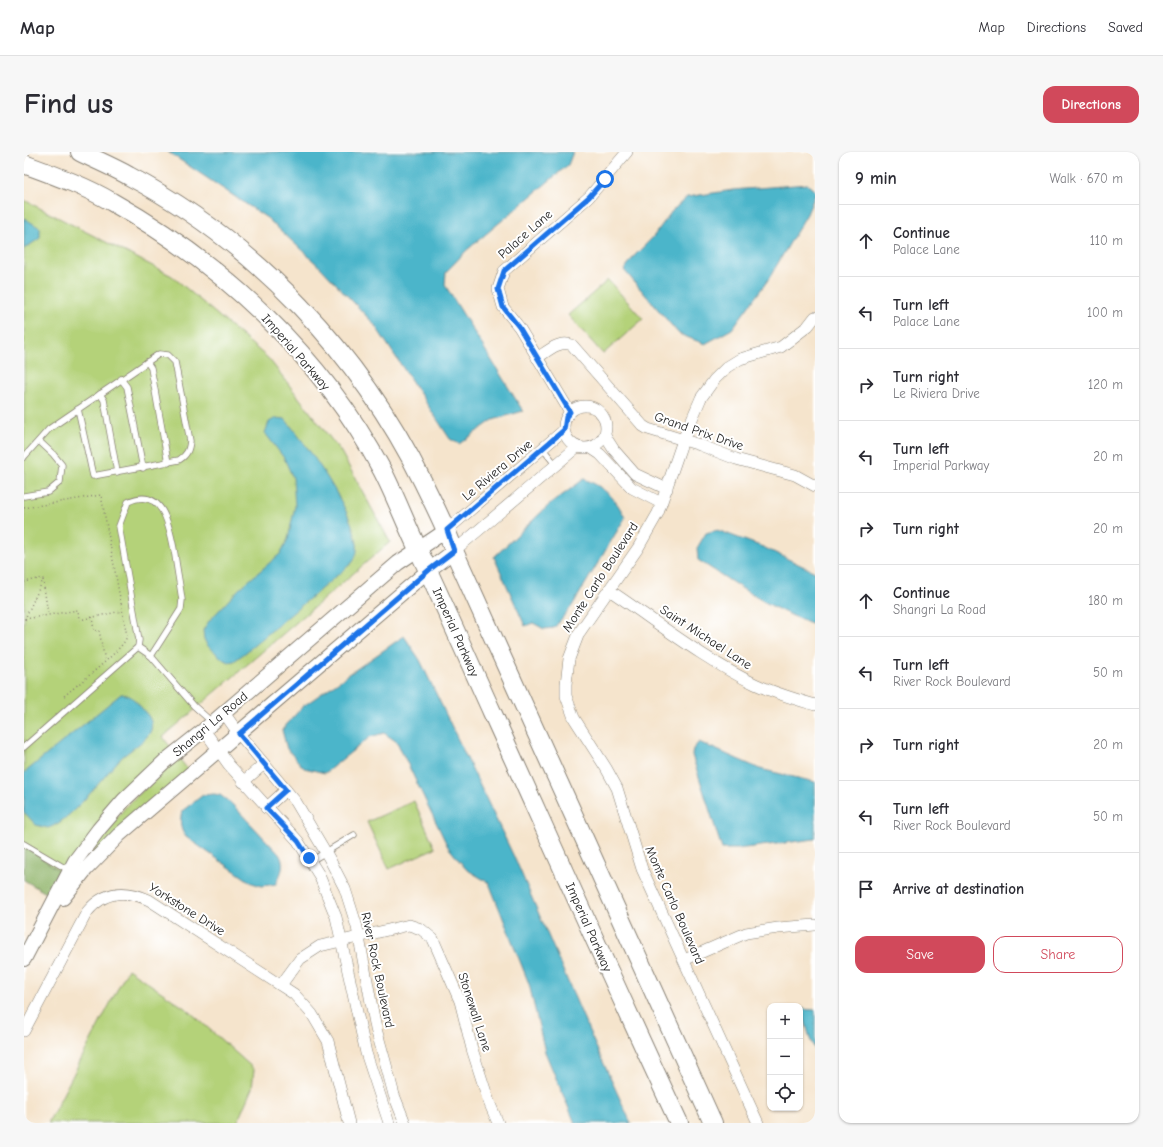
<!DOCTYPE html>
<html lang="en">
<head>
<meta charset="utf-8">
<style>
	:root { --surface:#fff; --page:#f7f7f7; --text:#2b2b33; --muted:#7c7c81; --line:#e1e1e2; --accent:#d1495b }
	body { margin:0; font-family:"Comic Neue",sans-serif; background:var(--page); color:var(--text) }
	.controls { position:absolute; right:12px; bottom:12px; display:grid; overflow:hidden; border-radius:8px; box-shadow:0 1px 3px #0004 }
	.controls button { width:36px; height:36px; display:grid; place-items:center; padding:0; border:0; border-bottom:1px solid var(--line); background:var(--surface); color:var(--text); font:20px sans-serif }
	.stop { position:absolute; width:12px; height:12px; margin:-9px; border:3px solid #1a73e8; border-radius:50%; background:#fff }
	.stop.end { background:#1a73e8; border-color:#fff; box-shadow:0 1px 4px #0008 }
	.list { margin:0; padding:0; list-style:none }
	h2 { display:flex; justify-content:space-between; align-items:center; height:52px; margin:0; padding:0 16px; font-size:17px }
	h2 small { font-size:13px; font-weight:400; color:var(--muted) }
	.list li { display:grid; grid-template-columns:26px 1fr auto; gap:12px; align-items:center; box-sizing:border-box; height:72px; padding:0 16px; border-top:1px solid var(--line) }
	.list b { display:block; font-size:15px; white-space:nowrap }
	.list p { margin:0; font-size:13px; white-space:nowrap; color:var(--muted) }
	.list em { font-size:13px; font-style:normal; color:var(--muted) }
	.actions { display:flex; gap:8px; padding:12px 16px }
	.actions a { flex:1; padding:9px 0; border:1px solid var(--accent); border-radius:12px; text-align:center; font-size:14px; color:var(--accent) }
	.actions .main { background:var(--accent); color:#fff }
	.icon { flex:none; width:22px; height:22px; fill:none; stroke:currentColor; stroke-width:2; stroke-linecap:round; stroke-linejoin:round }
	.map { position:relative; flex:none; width:791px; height:971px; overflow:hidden; border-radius:12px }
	header { display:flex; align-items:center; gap:24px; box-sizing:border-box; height:56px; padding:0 20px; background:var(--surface); border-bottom:1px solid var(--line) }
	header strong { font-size:19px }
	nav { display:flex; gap:22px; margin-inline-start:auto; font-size:14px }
	.intro { display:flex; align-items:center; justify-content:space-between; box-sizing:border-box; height:96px; padding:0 24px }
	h1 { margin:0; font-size:28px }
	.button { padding:10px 18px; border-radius:12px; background:var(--accent); color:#fff; font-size:14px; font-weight:700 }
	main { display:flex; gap:24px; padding:0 24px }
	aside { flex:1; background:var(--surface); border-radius:12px; box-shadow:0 1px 3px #0004 }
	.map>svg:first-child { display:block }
	.green { fill:#b4d279; stroke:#68774a }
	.forest { fill:#8fb469; stroke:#566842 }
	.water { fill:#4cb5ca; stroke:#346873 }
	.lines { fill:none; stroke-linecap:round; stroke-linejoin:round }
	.service-casing { stroke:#888074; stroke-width:7 }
	.minor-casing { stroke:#888074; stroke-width:12 }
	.tertiary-casing { stroke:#888074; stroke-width:16 }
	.primary-casing { stroke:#888074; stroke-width:20 }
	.path { stroke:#888074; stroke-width:1.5; stroke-dasharray:1 3; stroke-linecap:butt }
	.service { stroke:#fff; stroke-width:5.5 }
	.minor { stroke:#fff; stroke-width:11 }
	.tertiary { stroke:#fff; stroke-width:14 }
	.primary { stroke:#fff; stroke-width:18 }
	.route { stroke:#1a73e8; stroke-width:5 }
	.labels { text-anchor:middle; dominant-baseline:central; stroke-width:4; stroke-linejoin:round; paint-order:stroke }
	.street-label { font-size:13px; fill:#1c1c1c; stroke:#fff }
</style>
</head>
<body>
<header>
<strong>Map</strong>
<nav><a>Map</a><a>Directions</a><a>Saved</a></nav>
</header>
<div class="intro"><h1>Find us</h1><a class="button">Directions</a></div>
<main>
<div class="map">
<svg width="791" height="971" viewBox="0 0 791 971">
	<rect width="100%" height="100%" fill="#fff"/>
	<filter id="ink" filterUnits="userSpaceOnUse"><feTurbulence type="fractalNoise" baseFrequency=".025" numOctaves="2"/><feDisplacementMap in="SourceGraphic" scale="8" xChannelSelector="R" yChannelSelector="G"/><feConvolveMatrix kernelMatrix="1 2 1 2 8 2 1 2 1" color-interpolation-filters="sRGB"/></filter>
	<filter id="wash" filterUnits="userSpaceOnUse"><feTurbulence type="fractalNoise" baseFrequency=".012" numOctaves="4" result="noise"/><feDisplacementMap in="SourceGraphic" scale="16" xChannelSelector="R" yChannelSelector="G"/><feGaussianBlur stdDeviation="0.9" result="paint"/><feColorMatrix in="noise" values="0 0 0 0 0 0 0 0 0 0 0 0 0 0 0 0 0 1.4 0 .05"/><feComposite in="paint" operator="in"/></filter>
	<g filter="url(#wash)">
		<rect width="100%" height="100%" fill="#f5e4cc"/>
		<g class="green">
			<polygon points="0,48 148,124 245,207 317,300 366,390 139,585 148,597 39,721 0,694"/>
			<polygon points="584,128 619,167 579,202 544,163"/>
			<polygon points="155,606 164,618 58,713 56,712 104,652"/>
			<polygon points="390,649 411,696 365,717 343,670"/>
			<polygon points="104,817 165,859 230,917 228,936 213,971 24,971"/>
		</g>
		<polygon class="forest" points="0,694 39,721 27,744 0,728"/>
		<g class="water">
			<polygon points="144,0 549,0 544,13 443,98 422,120 421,133 499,259 469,268 435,292 426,287 350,172 297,116 243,66"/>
			<polygon points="783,32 791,39 791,43 783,62 744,128 708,177 681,192 655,182 600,118 611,103 629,85 648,59 663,45 709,38"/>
			<polygon points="0,66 16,76 16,86 0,97"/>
			<path d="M252,266L261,267C284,294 329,358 333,392C334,399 332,404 329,410L221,501L210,509L205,510L200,508L183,493L180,487L179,478L185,469L216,436L256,402L264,387L271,354L269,326L260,306L241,281L245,270Z"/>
			<path d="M560,327C579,334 593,347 601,366L548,454L530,476L520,477L509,471L501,474L470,405L525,353Z"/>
			<path d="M693,378L739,395L791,420V472C748,459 712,432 674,408L673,396L682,381Z"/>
			<polygon points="380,484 396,508 493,711 569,888 607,971 551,971 521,900 505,832 465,731 442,717 424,695 373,590 360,581 346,585 301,621 280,616 263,597 258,578 278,555"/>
			<path d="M97,542C106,542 110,547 116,554C122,561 130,568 127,578C124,588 104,599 96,607C79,625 46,670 24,676L12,673L0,660V621Z"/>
			<polygon points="675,590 736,617 791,630 791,687 713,697 698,697 668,603 669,597"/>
			<path d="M190,642L196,643L208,652L255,702C262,713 257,721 252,732L238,734L228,731L162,685C155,676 156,669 158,659L179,643Z"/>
			<polygon points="778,857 791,858 791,898 786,887"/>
		</g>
	</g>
	<g filter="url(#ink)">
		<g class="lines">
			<defs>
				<g id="service">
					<polyline points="123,210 127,216 144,311"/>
					<polyline points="97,227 103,235 119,316"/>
					<polyline points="76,242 80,248 93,320"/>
					<polyline points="519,297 531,312"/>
					<path d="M0,305L25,277L135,202L144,203L151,210L166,289C165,298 163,303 155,308L69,324L54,257"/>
					<polyline points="0,344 24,340 36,330 38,313 29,302 15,289"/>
					<path d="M114,495L115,488L95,374L104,350C140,333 146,377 151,403C153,418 156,433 158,448L157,457L127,504"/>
					<polyline points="0,595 114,495 127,504 170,554 189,571"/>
					<polyline points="0,692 46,719"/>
					<polyline points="287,709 330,683"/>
				</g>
				<g id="minor">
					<path d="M513,206C524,199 535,188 548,193L619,274L624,277L676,293L712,307L771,323L791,334"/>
					<circle cx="561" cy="275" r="21"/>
					<polyline points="546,260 495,175 479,155 474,137 480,119 565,45 603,0"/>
					<polyline points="581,284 590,298 611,322 643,337"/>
					<polyline points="567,296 576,302 608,336 637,351"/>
					<polyline points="423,378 540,278"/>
					<polyline points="430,399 553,295"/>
					<path d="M585,438C633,470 679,507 731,532C750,541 771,547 791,553"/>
					<polyline points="200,561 215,582 272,650 305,706 321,737 333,775 352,877 361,909 370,943 381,971"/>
					<polyline points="180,578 205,613 274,689 295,723 312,765 342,901 365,971"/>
					<polyline points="219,630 240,612"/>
					<polyline points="242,656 262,638"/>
					<polyline points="660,808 722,781 754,776 791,773"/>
					<polyline points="257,833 276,807 296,794 385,773 397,777 409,787 436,849 448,897 465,950 474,971"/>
					<path d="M0,879L63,760C80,739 101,737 125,748L270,842L288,862L304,889L325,971"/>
					<polyline points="734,971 618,717 593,636 582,616 550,566 542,544 542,532 545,507 555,481 614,396 634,361 659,288 677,246 690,228 703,215 716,207 757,195 784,174 791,165"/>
				</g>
				<g id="tertiary">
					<polyline points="39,746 62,717 95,683 405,418 430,399"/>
					<polyline points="0,807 51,709 75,677 100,648 141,609 180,578 374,411 423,378"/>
				</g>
				<g id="primary">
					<path d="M56,0C72,8 89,15 105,24C232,91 336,202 399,330C410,353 422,375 430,399L689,971"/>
					<path d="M0,12C30,23 61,34 88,50C199,112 298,205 358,318C371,343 381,370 393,395C419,450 443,505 468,560C530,697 591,834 655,971"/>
				</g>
			</defs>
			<use href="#service" class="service-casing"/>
			<use href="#minor" class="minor-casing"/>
			<use href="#tertiary" class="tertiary-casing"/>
			<use href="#primary" class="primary-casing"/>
			<g class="path">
				<path d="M0,356L77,343L103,484C100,498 51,534 38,546"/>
				<polyline points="19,428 24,462"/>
				<polyline points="0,430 19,426 19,428 0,469"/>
				<polyline points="68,465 70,479 75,478 81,509"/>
				<polyline points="1,467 54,458 55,468 98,459"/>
			</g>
			<use href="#service" class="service"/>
			<use href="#minor" class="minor"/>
			<use href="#tertiary" class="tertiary"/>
			<use href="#primary" class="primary"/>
		</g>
	</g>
	<g class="lines" filter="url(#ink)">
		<polyline class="route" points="285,706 274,689 242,656 262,638 215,582 405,418 430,399 423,378 540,278 542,265 546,260 495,175 479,155 474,137 480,119 565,45 581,27"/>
	</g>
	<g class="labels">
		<g class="street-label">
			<text transform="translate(501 82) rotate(-41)">Palace Lane</text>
			<text transform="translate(272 200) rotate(49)">Imperial Parkway</text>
			<text transform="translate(675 279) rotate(19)">Grand Prix Drive</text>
			<text transform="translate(473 318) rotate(-40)">Le Riviera Drive</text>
			<text transform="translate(576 425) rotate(-57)">Monte Carlo Boulevard</text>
			<text transform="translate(432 480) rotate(66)">Imperial Parkway</text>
			<text transform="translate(682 485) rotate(33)">Saint Michael Lane</text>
			<text transform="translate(186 572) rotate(-40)">Shangri La Road</text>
			<text transform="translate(651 753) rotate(66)">Monte Carlo Boulevard</text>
			<text transform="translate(163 757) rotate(32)">Yorkstone Drive</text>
			<text transform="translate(565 775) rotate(66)">Imperial Parkway</text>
			<text transform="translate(354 818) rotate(78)">River Rock Boulevard</text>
			<text transform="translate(451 860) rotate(72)">Stonewall Lane</text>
		</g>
	</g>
</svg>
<div class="controls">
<button>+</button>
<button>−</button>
<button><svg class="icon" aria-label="locate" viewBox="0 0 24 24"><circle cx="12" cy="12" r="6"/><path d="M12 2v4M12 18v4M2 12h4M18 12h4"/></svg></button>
</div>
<div class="stop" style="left:581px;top:27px"></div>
<div class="stop end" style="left:285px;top:706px"></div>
</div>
<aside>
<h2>9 min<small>Walk · 670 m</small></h2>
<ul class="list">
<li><svg class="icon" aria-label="ahead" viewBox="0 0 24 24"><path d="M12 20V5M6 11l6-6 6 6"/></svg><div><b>Continue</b><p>Palace Lane</p></div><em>110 m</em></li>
<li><svg class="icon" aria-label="left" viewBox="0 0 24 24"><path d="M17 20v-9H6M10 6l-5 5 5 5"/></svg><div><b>Turn left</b><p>Palace Lane</p></div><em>100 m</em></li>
<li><svg class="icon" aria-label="right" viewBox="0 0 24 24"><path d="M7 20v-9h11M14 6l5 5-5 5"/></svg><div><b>Turn right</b><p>Le Riviera Drive</p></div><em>120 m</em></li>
<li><svg class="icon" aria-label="left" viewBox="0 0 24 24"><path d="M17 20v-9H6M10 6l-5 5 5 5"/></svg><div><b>Turn left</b><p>Imperial Parkway</p></div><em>20 m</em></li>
<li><svg class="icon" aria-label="right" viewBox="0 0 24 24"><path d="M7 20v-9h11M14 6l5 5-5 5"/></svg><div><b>Turn right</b></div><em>20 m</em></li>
<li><svg class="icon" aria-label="ahead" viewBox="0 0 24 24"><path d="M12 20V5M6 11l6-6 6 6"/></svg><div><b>Continue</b><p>Shangri La Road</p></div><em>180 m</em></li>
<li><svg class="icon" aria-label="left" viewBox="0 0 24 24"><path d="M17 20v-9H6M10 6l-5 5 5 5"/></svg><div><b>Turn left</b><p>River Rock Boulevard</p></div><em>50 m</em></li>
<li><svg class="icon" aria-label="right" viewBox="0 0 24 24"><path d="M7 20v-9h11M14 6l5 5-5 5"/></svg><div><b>Turn right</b></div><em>20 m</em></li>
<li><svg class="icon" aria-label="left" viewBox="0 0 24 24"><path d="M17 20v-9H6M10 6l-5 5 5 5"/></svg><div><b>Turn left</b><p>River Rock Boulevard</p></div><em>50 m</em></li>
<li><svg class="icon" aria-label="arrive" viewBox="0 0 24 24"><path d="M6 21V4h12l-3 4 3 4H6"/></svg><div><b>Arrive at destination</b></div></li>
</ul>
<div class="actions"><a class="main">Save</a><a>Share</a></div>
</aside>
</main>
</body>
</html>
